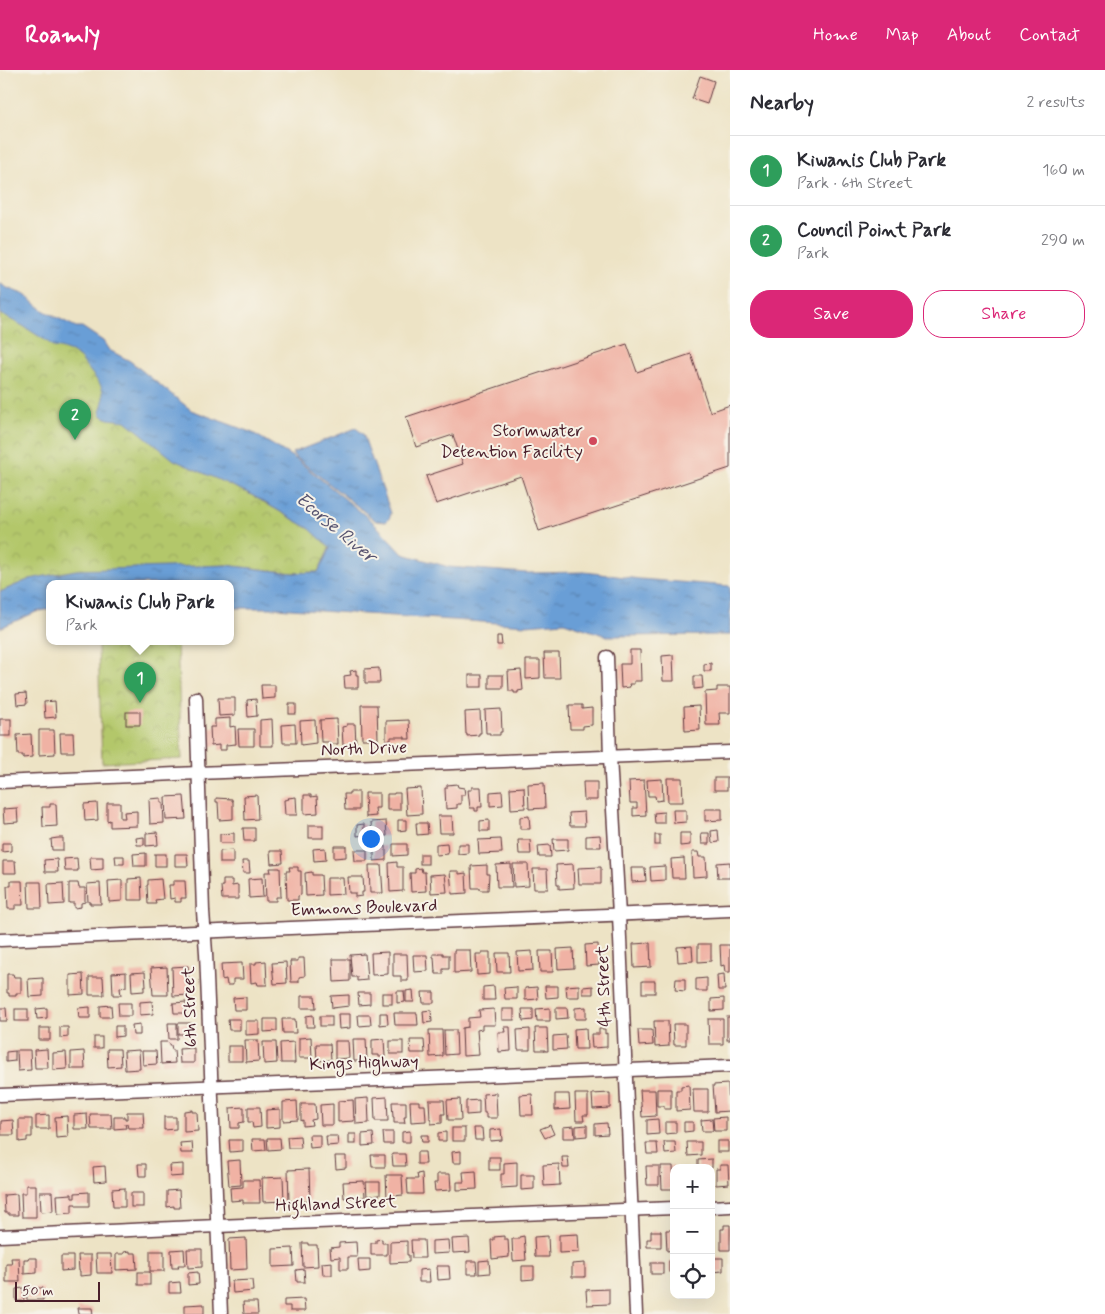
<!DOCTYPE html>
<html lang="en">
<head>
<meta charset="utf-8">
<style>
	:root { --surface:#fff; --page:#f2f2f3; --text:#2b2b33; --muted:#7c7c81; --line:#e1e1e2; --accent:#db2777 }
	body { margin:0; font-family:Mynerve,sans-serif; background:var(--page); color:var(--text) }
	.controls { position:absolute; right:15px; bottom:15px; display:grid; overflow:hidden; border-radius:10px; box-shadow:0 5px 20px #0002 }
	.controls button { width:45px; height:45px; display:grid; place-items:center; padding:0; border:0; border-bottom:1px solid var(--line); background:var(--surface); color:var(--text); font:25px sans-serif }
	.scale { position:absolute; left:15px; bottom:12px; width:85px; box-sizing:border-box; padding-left:5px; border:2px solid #4a1f2b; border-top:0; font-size:14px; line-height:18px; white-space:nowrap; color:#4a1f2b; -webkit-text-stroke:4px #f7f3e8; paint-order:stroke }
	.you { position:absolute; left:370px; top:768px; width:18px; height:18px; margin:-12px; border:4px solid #fff; border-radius:50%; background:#1a73e8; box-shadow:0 0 0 8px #1a73e833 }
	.badge { display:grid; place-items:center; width:32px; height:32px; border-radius:50%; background:var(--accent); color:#fff; font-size:16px; font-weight:700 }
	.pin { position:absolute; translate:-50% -41px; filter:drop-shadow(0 1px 2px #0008) }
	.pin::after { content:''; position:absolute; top:26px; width:18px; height:15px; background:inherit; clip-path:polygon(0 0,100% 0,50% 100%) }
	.popup { position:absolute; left:46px; top:510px; width:188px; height:65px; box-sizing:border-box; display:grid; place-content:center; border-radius:10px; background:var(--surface); filter:drop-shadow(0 1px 4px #0005); font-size:16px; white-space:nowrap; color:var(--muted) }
	.popup b { font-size:19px; color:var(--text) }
	.popup::after { content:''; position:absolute; left:50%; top:100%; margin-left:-10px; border:10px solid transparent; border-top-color:var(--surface) }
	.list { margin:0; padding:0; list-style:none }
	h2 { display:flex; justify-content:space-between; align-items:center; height:65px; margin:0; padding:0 20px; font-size:21px }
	h2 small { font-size:16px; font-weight:400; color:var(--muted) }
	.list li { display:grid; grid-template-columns:32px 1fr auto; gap:15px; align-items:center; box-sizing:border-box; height:70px; padding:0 20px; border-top:1px solid var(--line) }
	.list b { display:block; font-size:19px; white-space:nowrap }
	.list p { margin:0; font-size:16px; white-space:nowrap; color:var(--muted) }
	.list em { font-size:16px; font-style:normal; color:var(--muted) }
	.actions { display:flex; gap:10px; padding:15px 20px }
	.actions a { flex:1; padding:11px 0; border:1px solid var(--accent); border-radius:20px; text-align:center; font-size:18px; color:var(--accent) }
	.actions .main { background:var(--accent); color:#fff }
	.icon { flex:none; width:28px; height:28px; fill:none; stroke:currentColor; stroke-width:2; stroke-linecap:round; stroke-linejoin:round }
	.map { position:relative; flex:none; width:730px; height:1244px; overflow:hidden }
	header { display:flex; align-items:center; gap:30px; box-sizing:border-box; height:70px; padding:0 25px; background:var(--accent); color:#fff }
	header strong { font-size:24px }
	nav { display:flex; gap:28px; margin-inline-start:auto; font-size:18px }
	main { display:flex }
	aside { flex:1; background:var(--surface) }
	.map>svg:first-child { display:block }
	.park { fill:url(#park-crowns); stroke:#7e734b }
	.water { fill:url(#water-ripples); stroke:#5a5e80 }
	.building { fill:#f0b2a4 }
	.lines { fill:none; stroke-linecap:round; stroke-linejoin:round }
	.minor-casing { stroke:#623c42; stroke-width:15 }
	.minor { stroke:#fff; stroke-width:12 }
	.poi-dot { fill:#d1495b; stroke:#f7f3e8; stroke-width:2 }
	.labels { text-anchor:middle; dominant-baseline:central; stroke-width:4; stroke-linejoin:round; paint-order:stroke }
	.poi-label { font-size:18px; fill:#4a1f2b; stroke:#f7f3e8; text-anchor:end }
	.street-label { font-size:18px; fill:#4a1f2b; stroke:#f7f3e8 }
	.water-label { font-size:19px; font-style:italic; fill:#56526f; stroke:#f7f3e8 }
</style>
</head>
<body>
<header>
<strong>Roamly</strong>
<nav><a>Home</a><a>Map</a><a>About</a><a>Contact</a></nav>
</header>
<main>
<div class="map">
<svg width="730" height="1244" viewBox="0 0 730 1244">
	<defs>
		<pattern id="park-crowns" width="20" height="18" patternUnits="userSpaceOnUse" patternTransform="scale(1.25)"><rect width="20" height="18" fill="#b3c76b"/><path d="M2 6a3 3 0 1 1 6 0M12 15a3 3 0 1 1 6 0" fill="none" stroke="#9baa5d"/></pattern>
		<pattern id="water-ripples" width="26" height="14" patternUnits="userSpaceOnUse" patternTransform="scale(1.25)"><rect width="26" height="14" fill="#699ed6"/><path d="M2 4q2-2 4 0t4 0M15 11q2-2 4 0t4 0" fill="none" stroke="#5880ae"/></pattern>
	</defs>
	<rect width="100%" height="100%" fill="#f7f3e8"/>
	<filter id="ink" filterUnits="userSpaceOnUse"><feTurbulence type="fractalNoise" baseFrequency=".02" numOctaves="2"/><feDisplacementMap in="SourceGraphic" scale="10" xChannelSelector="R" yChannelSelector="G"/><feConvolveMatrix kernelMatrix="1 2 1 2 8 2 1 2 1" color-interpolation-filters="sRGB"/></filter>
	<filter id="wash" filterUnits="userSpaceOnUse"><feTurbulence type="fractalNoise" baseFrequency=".0096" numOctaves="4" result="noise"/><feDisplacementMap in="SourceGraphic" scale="20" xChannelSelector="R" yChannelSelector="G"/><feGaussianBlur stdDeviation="1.12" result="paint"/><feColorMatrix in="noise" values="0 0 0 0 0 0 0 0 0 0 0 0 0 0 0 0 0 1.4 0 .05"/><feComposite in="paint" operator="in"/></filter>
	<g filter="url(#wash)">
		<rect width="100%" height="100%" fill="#ede3c5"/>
		<g class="park">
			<polygon points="0,223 248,423 310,459 330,477 318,502 293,503 226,495 30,509 0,522"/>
			<polygon points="177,573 182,689 102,693 98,576"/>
		</g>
		<g class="water">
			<polygon points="0,213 5,217 25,225 43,240 54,246 76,257 82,257 103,271 109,280 130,291 191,340 253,363 296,389 372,451 403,484 449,497 527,503 585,502 640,509 730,516 730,565 607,566 564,552 526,555 276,538 230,538 230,514 50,514 50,539 36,542 0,558 0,522 30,509 76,500 226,495 293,503 318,502 330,478 310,459 248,423 174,390 126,351 108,349 101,345 100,341 103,332 103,321 100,314 80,288 71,282 60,278 53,277 48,272 23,256 0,244"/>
			<polygon points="356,358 363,364 391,443 390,447 386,452 376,451 294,386 292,383"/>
		</g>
		<g id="blocks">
			<g class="building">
				<polygon points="700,6 714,11 707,34 692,29"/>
				<polygon points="627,274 637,302 691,284 710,342 730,335 730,398 539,461 521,406 436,434 426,406 463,394 453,365 416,377 406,347"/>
				<polygon points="497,566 501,566 502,575 497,575"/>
				<polygon points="630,580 640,580 641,611 634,611 634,614 629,614 630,617 621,618 620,594 630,594"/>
				<polygon points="544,583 559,583 560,608 545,608"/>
				<polygon points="673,585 674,611 663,611 662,586"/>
				<polygon points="526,590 540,590 540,608 526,609"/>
				<polygon points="711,593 711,601 704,601 704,594"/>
				<polygon points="379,598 380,613 365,613 365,599"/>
				<polygon points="356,600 356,605 358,605 358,618 345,618 344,606 351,605 350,601"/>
				<polygon points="521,600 523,620 518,621 518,623 514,623 514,621 509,621 508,601"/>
				<rect x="469" y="605" width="13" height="12"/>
				<rect x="489" y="605" width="14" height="13"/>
				<polygon points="694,606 702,606 703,618 694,619"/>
				<polygon points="261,615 275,615 275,628 262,629"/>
				<polygon points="717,617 730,617 730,643 719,643 720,655 706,655 705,622 717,621"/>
				<polygon points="26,623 27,634 17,635 16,624"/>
				<polygon points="218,628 235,628 235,645 219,646"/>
				<polygon points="256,629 257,646 248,647 247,630"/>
				<polygon points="55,631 56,647 45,648 44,632"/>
				<rect x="289" y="634" width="7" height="10"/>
				<polygon points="361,635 377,635 378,670 371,671 371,669 362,669"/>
				<polygon points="569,635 582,635 582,639 592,638 592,655 583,656 583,659 570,659"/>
				<polygon points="699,636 700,660 685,661 684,637"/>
				<polygon points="501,639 502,662 500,662 500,665 490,665 490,663 486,663 485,640"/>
				<polygon points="480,641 481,663 479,663 479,665 467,666 467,664 466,664 465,642"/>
				<rect x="126" y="642" width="14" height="13"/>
				<polygon points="230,648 230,657 235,656 236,674 226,675 226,680 219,680 219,675 211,676 210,657 215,657 215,649"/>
				<rect x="0" y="649" width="11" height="17"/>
				<polygon points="272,649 273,676 260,676 260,650"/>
				<polygon points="337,649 338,674 330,674 330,672 321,672 320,650"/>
				<polygon points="315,650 316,673 301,675 300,651"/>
				<polygon points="409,650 410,669 405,669 405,667 391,667 391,670 386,670 386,651"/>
				<polygon points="295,654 296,673 283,673 282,655"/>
				<polygon points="347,654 355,654 356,674 343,675 342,657 347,656"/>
				<polygon points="238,659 254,659 254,676 239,676"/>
				<polygon points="39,660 54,660 55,684 39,685"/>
				<polygon points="60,663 73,663 74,682 61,682"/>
				<polygon points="31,664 32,687 23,688 23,685 18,685 17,665"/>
				<polygon points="667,708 682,708 683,732 668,732"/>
				<rect x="714" y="708" width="13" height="12"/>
				<polygon points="662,709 663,730 656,731 655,726 648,726 647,710"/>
				<polygon points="644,710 646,745 633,746 633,738 637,738 637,733 630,733 629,711"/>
				<polygon points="583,712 597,712 597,730 584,730"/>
				<polygon points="544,713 545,738 529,739 528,714"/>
				<polygon points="457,714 458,717 464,718 465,725 461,725 461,734 457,734 457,738 446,739 445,718 447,718 447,715"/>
				<polygon points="472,717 481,717 482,737 478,737 478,741 475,741 475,738 470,738 468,720 472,720"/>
				<polygon points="524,717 525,738 511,739 510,718"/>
				<polygon points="421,718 422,744 407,745 405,719"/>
				<polygon points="502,721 503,735 490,736 490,722"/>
				<polygon points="349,722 359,722 359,740 345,740 344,724 349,724"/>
				<polygon points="365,723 379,723 379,738 375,738 376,746 366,747"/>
				<polygon points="394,723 400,723 400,740 387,740 387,724 394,724"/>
				<polygon points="257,725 258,749 245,750 244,726"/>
				<polygon points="304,725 311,725 311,727 317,726 318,743 304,744"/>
				<polygon points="184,726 186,749 166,750 165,727"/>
				<polygon points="296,727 297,745 285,745 284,730 289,729 288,728"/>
				<polygon points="161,728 161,733 163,733 164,753 150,754 149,729"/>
				<polygon points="216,728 232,729 232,731 233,731 233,749 219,750 218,732 216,732"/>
				<polygon points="97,733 98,750 85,751 84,734"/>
				<polygon points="107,733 120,733 120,748 125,748 124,742 137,741 137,756 110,757 110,750 107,751"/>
				<polygon points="50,734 56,734 57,756 43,757 42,737 50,737"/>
				<polygon points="17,738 18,752 4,753 3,739"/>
				<polygon points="705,739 722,739 722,750 705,751"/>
				<polygon points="673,740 686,740 686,752 674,753"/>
				<polygon points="584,742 585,756 570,756 569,743"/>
				<polygon points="664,742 664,753 655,753 654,743"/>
				<polygon points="438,746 452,746 453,763 439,763"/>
				<polygon points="529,746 530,759 520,759 520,747"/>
				<polygon points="398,750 406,750 406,760 398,761"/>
				<polygon points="489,750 489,761 480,761 480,751"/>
				<polygon points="386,751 387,766 372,766 371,752"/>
				<polygon points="416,753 427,753 428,764 417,765"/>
				<polygon points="364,754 364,765 357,766 357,755"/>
				<rect x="309" y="755" width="14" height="13"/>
				<polygon points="243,758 255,758 255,771 244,771"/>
				<polygon points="718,760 719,772 712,773 711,761"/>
				<polygon points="157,762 158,775 146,776 146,763"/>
				<polygon points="234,763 234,773 220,773 220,764"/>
				<polygon points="680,763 690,763 690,775 680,776"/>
				<polygon points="701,763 709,763 709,774 702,774"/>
				<polygon points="600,765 601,777 586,777 586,766"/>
				<rect x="655" y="765" width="5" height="10"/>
				<polygon points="144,767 144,775 137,775 136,768"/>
				<polygon points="58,768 63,768 63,780 52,780 51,769"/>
				<polygon points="501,769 502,783 479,784 478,770"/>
				<polygon points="553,769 568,769 568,780 554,781"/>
				<polygon points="518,770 530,770 531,784 519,784"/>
				<polygon points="2,773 11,773 11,781 2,782"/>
				<polygon points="447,773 448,784 436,785 436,774"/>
				<polygon points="393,774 407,774 407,785 393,786"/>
				<polygon points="458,774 468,774 468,783 458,784"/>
				<polygon points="550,775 551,787 539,787 538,776"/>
				<polygon points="334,776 346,776 346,787 334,788"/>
				<polygon points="386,776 386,790 374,791 374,777"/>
				<polygon points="325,778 326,790 314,791 313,779"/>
				<polygon points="233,780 233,793 220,793 220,781"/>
				<polygon points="354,780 367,780 367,791 355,791"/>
				<polygon points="270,781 282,781 283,793 271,794"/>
				<polygon points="692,782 698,782 699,787 706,787 707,806 693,807"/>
				<polygon points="146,783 146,796 134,796 133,784"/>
				<rect x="155" y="784" width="11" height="12"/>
				<polygon points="175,784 187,784 188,796 175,796"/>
				<rect x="420" y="784" width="8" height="10"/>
				<polygon points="115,786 124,786 124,794 116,794"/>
				<polygon points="90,787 103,787 103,799 91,800"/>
				<polygon points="77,788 78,801 65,801 64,789"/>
				<polygon points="684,788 685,808 672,808 671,789"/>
				<polygon points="57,789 58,802 45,802 44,790"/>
				<polygon points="3,791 15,791 16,803 3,803"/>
				<polygon points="242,791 249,791 250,803 243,803"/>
				<polygon points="397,792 397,797 403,797 403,821 390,822 389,793"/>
				<polygon points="730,792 730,808 718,808 717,793"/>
				<polygon points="511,794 512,817 497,817 496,795"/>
				<polygon points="513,794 528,794 529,816 514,817"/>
				<polygon points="573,794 574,818 559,819 559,815 557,815 556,795"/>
				<polygon points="369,795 381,795 383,823 370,823"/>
				<polygon points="487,795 487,804 489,804 488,820 480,820 480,818 472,818 471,796"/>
				<polygon points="665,796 665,810 651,811 650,797"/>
				<polygon points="289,797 298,797 298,801 301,801 301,825 298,826 298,830 287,830 286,801 290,801"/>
				<polygon points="601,797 601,814 579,814 578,798"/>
				<polygon points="270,798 280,798 281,827 276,827 276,831 266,831 265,802 271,802"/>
				<polygon points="421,798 422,802 425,802 426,821 411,822 410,803 415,803 415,799"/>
				<polygon points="631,798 645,798 646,811 632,812"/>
				<polygon points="533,799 547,799 548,819 534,819"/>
				<polygon points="450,801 459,801 459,804 466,803 467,823 452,824"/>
				<polygon points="312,802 312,805 321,805 322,825 306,826 305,803"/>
				<polygon points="445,804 447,822 431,823 430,805"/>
				<polygon points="348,807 363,807 364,822 362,822 362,826 355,827 355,823 349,823"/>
				<polygon points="141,808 142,830 128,830 128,809"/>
				<polygon points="262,808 263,827 249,828 248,809"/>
				<polygon points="327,808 343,808 344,824 327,825"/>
				<polygon points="161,809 163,829 155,830 156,834 148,834 147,815 148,815 148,810"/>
				<polygon points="122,810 122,831 109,832 108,811"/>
				<polygon points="223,810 232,810 232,816 238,815 238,829 222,829 221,816 223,816"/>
				<polygon points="11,811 22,811 23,835 15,835 15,839 8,839 7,816 11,816"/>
				<polygon points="173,811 185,811 186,828 181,828 181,832 175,832 175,828 170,829 169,815 173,815"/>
				<polygon points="28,812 41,812 42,838 29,838"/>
				<polygon points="63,813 64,834 49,835 48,814"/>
				<polygon points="69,813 78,813 79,818 85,818 85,832 81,833 81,837 74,838 74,833 69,833"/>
				<polygon points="100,813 101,834 90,834 90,832 88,832 87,814"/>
				<polygon points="650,873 651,897 634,898 633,874"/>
				<polygon points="598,874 599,895 586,896 585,875"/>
				<polygon points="698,874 711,874 711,891 698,892"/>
				<polygon points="720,875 730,875 730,902 725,902 724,895 721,896"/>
				<polygon points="692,876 693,891 678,892 677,877"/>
				<polygon points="573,878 574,898 558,899 557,879"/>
				<polygon points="454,880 470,880 471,902 454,903"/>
				<polygon points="532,881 533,900 518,901 517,882"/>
				<polygon points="539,881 552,881 553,902 540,902"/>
				<polygon points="388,882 388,904 372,905 371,883"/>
				<polygon points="482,882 490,882 490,904 477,905 476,884 482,884"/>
				<polygon points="438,883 443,883 443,885 449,885 449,899 443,899 443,904 436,904 436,902 435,902 434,887 433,887 433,884 438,884"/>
				<polygon points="496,883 509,883 510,902 497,902"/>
				<polygon points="365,884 367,910 357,911 357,907 352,907 350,885"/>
				<polygon points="393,884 407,884 408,911 401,911 401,906 393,906"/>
				<polygon points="413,885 427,885 428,901 414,902"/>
				<polygon points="298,888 304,888 305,906 299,907 299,912 291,912 290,891 298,891"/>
				<polygon points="333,889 350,889 350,911 334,912"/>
				<polygon points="266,891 267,915 258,915 257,912 251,913 250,894 256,894 256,892"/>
				<polygon points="286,892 287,913 274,914 272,893"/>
				<polygon points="242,893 243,909 233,909 233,915 227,915 226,909 222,910 221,894"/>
				<polygon points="188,896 189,925 173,926 172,897"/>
				<polygon points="167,897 168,925 153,925 151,898"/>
				<polygon points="126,902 126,917 120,918 121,925 113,925 112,903"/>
				<polygon points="145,902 146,917 144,917 144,921 132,922 131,903"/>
				<polygon points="7,904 13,904 14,907 21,907 21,923 16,923 16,926 9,926 9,923 7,923"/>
				<polygon points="83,904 84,924 70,925 70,905"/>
				<polygon points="724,904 725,920 718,920 717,905"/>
				<polygon points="89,907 103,907 104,925 89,925"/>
				<polygon points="43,908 43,926 29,927 28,909"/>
				<polygon points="707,908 707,921 696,921 696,909"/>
				<polygon points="676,909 685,909 685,921 675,920"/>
				<rect x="642" y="911" width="13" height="12"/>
				<polygon points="579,915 579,927 567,927 566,916"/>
				<polygon points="494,916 495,930 483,930 483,917"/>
				<polygon points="545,916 558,916 558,927 546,928"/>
				<polygon points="593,916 593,924 583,924 583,917"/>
				<polygon points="517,917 517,929 505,929 504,918"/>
				<polygon points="537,917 538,929 525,930 525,918"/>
				<polygon points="413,920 414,932 406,932 406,921"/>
				<polygon points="397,921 404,921 405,932 397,933"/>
				<polygon points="422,922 434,922 434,933 423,933"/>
				<polygon points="358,923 370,923 370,934 359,935"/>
				<rect x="382" y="923" width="10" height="11"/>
				<polygon points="349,925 349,936 332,938 331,926"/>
				<polygon points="301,926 315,926 316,938 301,938"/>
				<polygon points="246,927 246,940 234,940 233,928"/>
				<polygon points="724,928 724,940 711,941 711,929"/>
				<polygon points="152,931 153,944 140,945 140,932"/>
				<polygon points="186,932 186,943 174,943 173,933"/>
				<polygon points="118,933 131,933 131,946 119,946"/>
				<polygon points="111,935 112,947 100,947 100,936"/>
				<polygon points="90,937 90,948 79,948 78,938"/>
				<polygon points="586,937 586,949 575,949 575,938"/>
				<polygon points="0,938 6,938 7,951 0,951"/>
				<polygon points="47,938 47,948 37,949 36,939"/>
				<polygon points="550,938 550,951 537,951 536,939"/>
				<polygon points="556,938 567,938 568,948 556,949"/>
				<rect x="15" y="939" width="13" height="12"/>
				<polygon points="494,939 495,955 482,955 482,959 477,960 479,985 463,986 462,958 468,957 468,948 480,947 479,940"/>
				<rect x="502" y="939" width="12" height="11"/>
				<polygon points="522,939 533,939 533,950 523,951"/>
				<polygon points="431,940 432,952 424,953 423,941"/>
				<polygon points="380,943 387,943 388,954 380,955"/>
				<polygon points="394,943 417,943 418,955 395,955"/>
				<polygon points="338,944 350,944 350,958 339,959"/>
				<polygon points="313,945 314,957 306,957 306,946"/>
				<polygon points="358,945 370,945 371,955 359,956"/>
				<rect x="320" y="946" width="12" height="10"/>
				<rect x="727" y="947" width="3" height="23"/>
				<polygon points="228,949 240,949 240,960 229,960"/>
				<polygon points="264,949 277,949 277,961 264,962"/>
				<polygon points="282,949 295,949 296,963 283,963"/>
				<polygon points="708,949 723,949 723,974 709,974"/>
				<polygon points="246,951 259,951 259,964 246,965"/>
				<polygon points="654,951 668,951 669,976 655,977"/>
				<polygon points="168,953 177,953 177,969 169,969"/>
				<rect x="178" y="953" width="13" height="11"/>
				<polygon points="140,954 140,965 133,965 132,955"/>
				<polygon points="673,954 686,954 686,975 674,975"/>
				<polygon points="115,956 123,956 123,966 115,967"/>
				<polygon points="60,957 68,957 68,967 60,968"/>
				<polygon points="504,957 510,957 511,981 499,982 498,962 505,962"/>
				<rect x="39" y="958" width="11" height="12"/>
				<polygon points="535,958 547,958 548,981 545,981 545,980 536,980"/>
				<polygon points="586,958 587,979 575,979 574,959"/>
				<polygon points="530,959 530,980 518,980 517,960"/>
				<polygon points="599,959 605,959 605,964 607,963 607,977 592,978 591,964 599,964"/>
				<polygon points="429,960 442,960 443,986 430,987"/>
				<polygon points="444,960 456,960 457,984 445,985"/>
				<polygon points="638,960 652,960 653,975 639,976"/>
				<polygon points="566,965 567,979 553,980 553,966"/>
				<rect x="94" y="967" width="8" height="11"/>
				<polygon points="311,967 312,988 299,988 299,968"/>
				<polygon points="353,969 366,969 367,991 354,991"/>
				<polygon points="384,969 385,987 379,987 379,985 372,985 372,970"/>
				<polygon points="245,970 258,970 259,991 246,992"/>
				<polygon points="410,970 424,970 425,983 411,983"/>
				<polygon points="335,971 348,971 349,988 335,989"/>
				<rect x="390" y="971" width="13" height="13"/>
				<polygon points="160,972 167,972 171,975 172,980 174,980 175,993 161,994"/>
				<polygon points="263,972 276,972 277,993 264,994"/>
				<polygon points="294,972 295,993 281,993 280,973"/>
				<polygon points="316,974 330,974 331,990 317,991"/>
				<rect x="228" y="976" width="14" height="15"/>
				<polygon points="194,978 194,993 180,993 179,979"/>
				<polygon points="47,979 48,998 35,998 34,980"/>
				<polygon points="107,979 120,979 121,996 108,997"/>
				<polygon points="17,980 30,980 31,1000 18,1001"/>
				<polygon points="139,980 140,999 125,1000 124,981"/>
				<polygon points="15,981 15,991 6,992 6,982"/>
				<polygon points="84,981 85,999 71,999 71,982"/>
				<polygon points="142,981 156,981 157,994 143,995"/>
				<polygon points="66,982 67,999 53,1000 53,983"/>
				<polygon points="728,1014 729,1041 715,1042 713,1015"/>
				<polygon points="689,1015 690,1040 676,1041 676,1020 681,1020 681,1016"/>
				<polygon points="657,1019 671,1019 671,1039 664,1039 664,1036 657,1036"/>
				<polygon points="693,1019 708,1019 708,1042 694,1042"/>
				<polygon points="640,1020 655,1020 656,1046 642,1047"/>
				<polygon points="496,1023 497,1048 486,1048 486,1043 484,1043 483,1024"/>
				<polygon points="610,1023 610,1038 593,1039 592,1024"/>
				<polygon points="532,1024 533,1045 521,1045 520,1025"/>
				<polygon points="555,1024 569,1024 570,1039 555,1040"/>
				<polygon points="575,1024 588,1024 588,1045 583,1045 584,1051 576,1051"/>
				<polygon points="387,1027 388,1051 375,1051 374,1028"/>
				<polygon points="368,1028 369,1053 356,1054 355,1029"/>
				<polygon points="460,1029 461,1050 448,1050 447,1030"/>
				<polygon points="353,1030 354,1051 338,1052 338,1031"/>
				<polygon points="429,1030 444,1030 445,1044 442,1044 442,1053 431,1054 431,1050 430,1050"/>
				<polygon points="479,1030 479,1044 466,1045 466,1031"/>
				<polygon points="297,1031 298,1050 283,1051 283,1032"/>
				<polygon points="410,1031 419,1031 419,1035 425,1035 426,1051 411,1052"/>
				<polygon points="392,1032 406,1032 406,1047 404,1047 405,1053 394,1053 394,1047 393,1047"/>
				<polygon points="301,1034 315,1034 316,1049 311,1050 312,1055 303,1056 303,1050 301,1051"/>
				<polygon points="333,1034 333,1055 321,1055 320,1035"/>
				<polygon points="244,1037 244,1052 239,1053 239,1058 231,1058 230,1038"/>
				<polygon points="248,1037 260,1037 261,1057 253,1058 252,1052 248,1052"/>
				<polygon points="280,1039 280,1057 266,1058 266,1040"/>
				<polygon points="192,1040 192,1042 197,1042 198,1061 184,1062 184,1041"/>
				<polygon points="127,1042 143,1042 144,1058 128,1058 127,1054 125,1054 126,1058 114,1059 114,1047 125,1047 125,1049 127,1049"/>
				<polygon points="87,1044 88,1059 74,1059 74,1045"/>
				<polygon points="90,1044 111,1044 112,1059 91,1059"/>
				<polygon points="49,1045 49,1059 36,1059 36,1046"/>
				<polygon points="67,1046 68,1067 56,1068 55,1047"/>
				<polygon points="164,1047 176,1047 176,1059 164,1060"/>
				<polygon points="726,1047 726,1061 714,1061 713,1048"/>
				<polygon points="19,1049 32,1049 32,1067 27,1067 27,1071 19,1072"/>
				<polygon points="658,1049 659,1064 647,1065 647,1050"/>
				<polygon points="712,1049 713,1061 702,1061 701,1050"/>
				<polygon points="13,1050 14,1065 1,1065 1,1051"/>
				<polygon points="665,1052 676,1052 676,1063 665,1064"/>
				<polygon points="684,1052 693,1052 693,1061 684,1062"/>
				<polygon points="607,1053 608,1064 595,1065 595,1054"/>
				<polygon points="550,1055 554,1064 545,1068 540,1059"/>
				<polygon points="587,1055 587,1066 576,1067 576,1056"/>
				<polygon points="574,1056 575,1068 563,1068 563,1057"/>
				<rect x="452" y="1058" width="13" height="13"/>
				<polygon points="474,1058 482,1058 483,1070 475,1070"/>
				<polygon points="501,1059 502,1070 490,1071 490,1060"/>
				<polygon points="410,1061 410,1072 402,1072 402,1062"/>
				<polygon points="383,1062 393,1062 393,1074 384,1074"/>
				<polygon points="446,1062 446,1071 438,1071 438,1063"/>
				<polygon points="373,1063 374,1075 362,1076 362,1064"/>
				<rect x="349" y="1064" width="7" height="10"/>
				<polygon points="309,1065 320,1065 320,1077 310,1078"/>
				<polygon points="421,1065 428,1065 428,1072 422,1072"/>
				<polygon points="300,1066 301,1078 288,1078 287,1067"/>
				<polygon points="326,1066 337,1066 338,1075 327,1076"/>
				<polygon points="267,1068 280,1068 281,1079 268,1080"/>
				<polygon points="252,1069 265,1069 266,1080 253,1081"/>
				<polygon points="229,1070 243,1070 243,1081 230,1082"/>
				<rect x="717" y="1071" width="11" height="11"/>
				<polygon points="192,1072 193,1083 181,1083 180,1073"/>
				<polygon points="664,1072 675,1072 676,1083 665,1084"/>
				<polygon points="687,1072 701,1072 701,1085 688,1086"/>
				<polygon points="646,1073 657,1073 658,1084 647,1084"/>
				<polygon points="461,1081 461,1093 453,1093 452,1082"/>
				<polygon points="417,1082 425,1082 426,1094 417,1094"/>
				<polygon points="392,1084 405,1084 406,1096 393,1096"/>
				<polygon points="371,1085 385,1085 385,1097 372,1097"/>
				<polygon points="335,1086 346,1086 346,1098 336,1099"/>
				<rect x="489" y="1087" width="11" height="13"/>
				<polygon points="562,1087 568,1087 569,1098 563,1098"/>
				<polygon points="712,1089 712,1098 698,1098 698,1090"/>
				<polygon points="240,1090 241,1115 229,1116 227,1091"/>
				<polygon points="517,1092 517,1117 501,1118 501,1104 504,1104 504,1093"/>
				<polygon points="138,1094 146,1094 146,1106 139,1106"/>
				<polygon points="183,1094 183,1106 170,1107 169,1095"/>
				<polygon points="559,1094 560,1115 544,1116 543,1095"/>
				<polygon points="720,1095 728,1095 729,1114 716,1115 716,1099 720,1099"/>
				<polygon points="105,1096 106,1111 94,1112 93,1097"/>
				<polygon points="646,1096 659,1096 659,1115 647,1115"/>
				<polygon points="661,1096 673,1096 674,1119 662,1119"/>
				<polygon points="309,1099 310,1131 289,1131 288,1100"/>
				<polygon points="476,1101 477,1119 457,1120 457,1112 464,1112 463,1102"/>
				<polygon points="422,1103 423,1124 408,1124 407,1109 418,1109 417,1104"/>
				<polygon points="437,1104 450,1104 451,1120 435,1121 434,1113 437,1113"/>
				<polygon points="386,1105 402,1105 403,1125 393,1126 393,1128 387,1128"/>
				<polygon points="521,1105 534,1105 534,1119 521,1120"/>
				<polygon points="283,1107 284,1131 263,1132 262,1108"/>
				<polygon points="243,1110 259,1110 260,1133 243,1133 243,1130 231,1131 230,1118 243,1117"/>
				<polygon points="364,1111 365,1127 344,1128 343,1112"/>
				<polygon points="366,1112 380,1112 380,1125 367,1126"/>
				<polygon points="26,1115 36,1115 36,1147 22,1147 21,1123 26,1123"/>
				<polygon points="125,1118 125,1137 113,1137 112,1119"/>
				<polygon points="179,1120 180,1138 174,1138 174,1136 167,1137 167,1121"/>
				<polygon points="40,1122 52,1122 53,1141 41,1142"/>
				<polygon points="89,1122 89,1136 76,1136 76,1134 72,1134 72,1143 58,1144 57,1125 72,1124 72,1128 75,1128 75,1123"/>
				<rect x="131" y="1123" width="12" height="14"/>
				<polygon points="17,1124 18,1145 9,1145 9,1143 5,1143 4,1125"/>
				<polygon points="724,1155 730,1155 730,1180 721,1180 721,1159 724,1159"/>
				<polygon points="666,1160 674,1160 674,1180 667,1181"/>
				<polygon points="651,1161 661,1161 661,1177 647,1177 647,1169 651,1169"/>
				<polygon points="578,1164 579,1182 559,1183 559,1165"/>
				<polygon points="504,1166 504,1169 508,1169 509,1187 492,1189 491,1170 494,1170 494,1167"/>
				<polygon points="524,1166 526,1190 513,1191 512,1169 519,1169 519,1167"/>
				<polygon points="548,1166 549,1187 535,1187 534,1167"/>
				<polygon points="246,1168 247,1199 230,1200 229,1169"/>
				<polygon points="469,1168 470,1182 453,1183 452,1169"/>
				<polygon points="382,1169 382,1173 387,1173 387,1185 371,1185 371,1173 376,1173 376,1170"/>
				<polygon points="411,1170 424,1170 425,1188 412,1188"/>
				<polygon points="448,1170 449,1183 432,1184 432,1171"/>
				<polygon points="407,1171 407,1185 409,1185 409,1192 390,1193 390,1172"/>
				<polygon points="356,1172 357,1187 348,1187 348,1199 340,1199 340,1187 331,1188 330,1178 339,1177 339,1173"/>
				<polygon points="302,1173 308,1173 308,1175 317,1175 318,1196 303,1197"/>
				<polygon points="293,1178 294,1196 273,1197 273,1179"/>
				<polygon points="184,1179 185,1195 178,1195 179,1198 172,1198 171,1180"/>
				<polygon points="187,1179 202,1179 202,1197 188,1198"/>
				<polygon points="130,1181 130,1183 136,1183 137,1199 116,1200 116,1184 124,1184 124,1182"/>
				<rect x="150" y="1181" width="14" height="20"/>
				<polygon points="96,1184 111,1184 112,1203 97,1203"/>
				<polygon points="78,1185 91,1185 91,1205 80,1206 80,1201 79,1201"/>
				<polygon points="61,1186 73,1186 73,1200 61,1201"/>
				<polygon points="11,1188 19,1188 20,1212 6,1212 6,1194 12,1194"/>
				<polygon points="28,1188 37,1188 37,1203 24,1204 24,1189 28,1189"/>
				<polygon points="711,1188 723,1188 723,1201 711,1202"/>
				<polygon points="358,1189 370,1189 370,1201 359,1202"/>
				<polygon points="489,1190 490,1203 479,1204 479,1191"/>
				<polygon points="467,1191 476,1191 477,1204 467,1204"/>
				<rect x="669" y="1191" width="5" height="11"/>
				<polygon points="332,1192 332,1205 323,1205 322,1193"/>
				<polygon points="585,1193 585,1207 572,1207 572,1194"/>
				<rect x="651" y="1193" width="12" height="11"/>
				<polygon points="437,1196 449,1196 450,1209 438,1210"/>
				<polygon points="522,1196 534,1196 534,1209 522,1210"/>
				<polygon points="304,1199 305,1212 297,1212 296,1200"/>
				<polygon points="429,1199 430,1212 419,1212 419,1200"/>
				<rect x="138" y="1202" width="12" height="13"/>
				<polygon points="198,1202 199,1214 188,1215 188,1203"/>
				<polygon points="252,1210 253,1221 233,1223 232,1211"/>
				<polygon points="180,1212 181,1223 169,1223 169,1213"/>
				<polygon points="23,1218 24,1231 16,1231 16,1219"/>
				<polygon points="26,1218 43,1218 43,1230 27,1230"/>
				<polygon points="609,1219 609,1234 587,1235 586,1220"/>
				<polygon points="304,1229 305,1241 290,1241 290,1236 284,1236 284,1230"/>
				<polygon points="243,1232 257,1232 258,1244 244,1244"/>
				<polygon points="204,1234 204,1244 185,1244 185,1235"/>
				<polygon points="78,1238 92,1238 93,1244 79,1244"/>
			</g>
		</g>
	</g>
	<g filter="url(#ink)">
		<use href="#blocks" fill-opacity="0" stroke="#623c42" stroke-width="1"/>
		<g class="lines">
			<defs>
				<g id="minor">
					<polyline points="607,587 610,687 619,845 636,1244"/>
					<polyline points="196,628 203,841 206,883 221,1244"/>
					<polyline points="0,712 198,703 730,682"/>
					<polyline points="0,870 730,840"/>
					<polyline points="0,1025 730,996"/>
					<polyline points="711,1137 730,1136"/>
					<polyline points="0,1166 217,1156 674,1138"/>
				</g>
			</defs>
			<use href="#minor" class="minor-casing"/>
			<use href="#minor" class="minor"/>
		</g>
	</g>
	<circle class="poi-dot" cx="593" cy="371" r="5"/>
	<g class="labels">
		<g class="poi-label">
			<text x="583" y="361">Stormwater<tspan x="583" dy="21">Detention Facility</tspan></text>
		</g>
		<g class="street-label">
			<text transform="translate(364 679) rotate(-2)">North Drive</text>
			<text transform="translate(364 838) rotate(-2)">Emmons Boulevard</text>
			<text transform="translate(604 916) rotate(-92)">4th Street</text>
			<text transform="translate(190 937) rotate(-92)">6th Street</text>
			<text transform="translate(364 993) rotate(-2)">Kings Highway</text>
			<text transform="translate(336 1134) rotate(-2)">Highland Street</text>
		</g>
		<g class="water-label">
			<text transform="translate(336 458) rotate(40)">Ecorse River</text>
		</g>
	</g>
</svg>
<div class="controls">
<button>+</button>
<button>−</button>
<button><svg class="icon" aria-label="locate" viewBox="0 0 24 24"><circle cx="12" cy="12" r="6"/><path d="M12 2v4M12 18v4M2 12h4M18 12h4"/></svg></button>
</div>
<div class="scale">50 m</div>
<div class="you"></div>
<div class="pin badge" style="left:140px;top:633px;background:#2e9e5b">1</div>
<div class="popup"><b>Kiwanis Club Park</b>Park</div>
<div class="pin badge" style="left:75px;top:370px;background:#2e9e5b">2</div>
</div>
<aside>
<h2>Nearby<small>2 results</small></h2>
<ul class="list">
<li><span class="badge" style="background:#2e9e5b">1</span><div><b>Kiwanis Club Park</b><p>Park · 6th Street</p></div><em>160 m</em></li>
<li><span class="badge" style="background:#2e9e5b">2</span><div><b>Council Point Park</b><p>Park</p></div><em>290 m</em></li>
</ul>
<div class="actions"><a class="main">Save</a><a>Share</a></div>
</aside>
</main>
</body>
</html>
